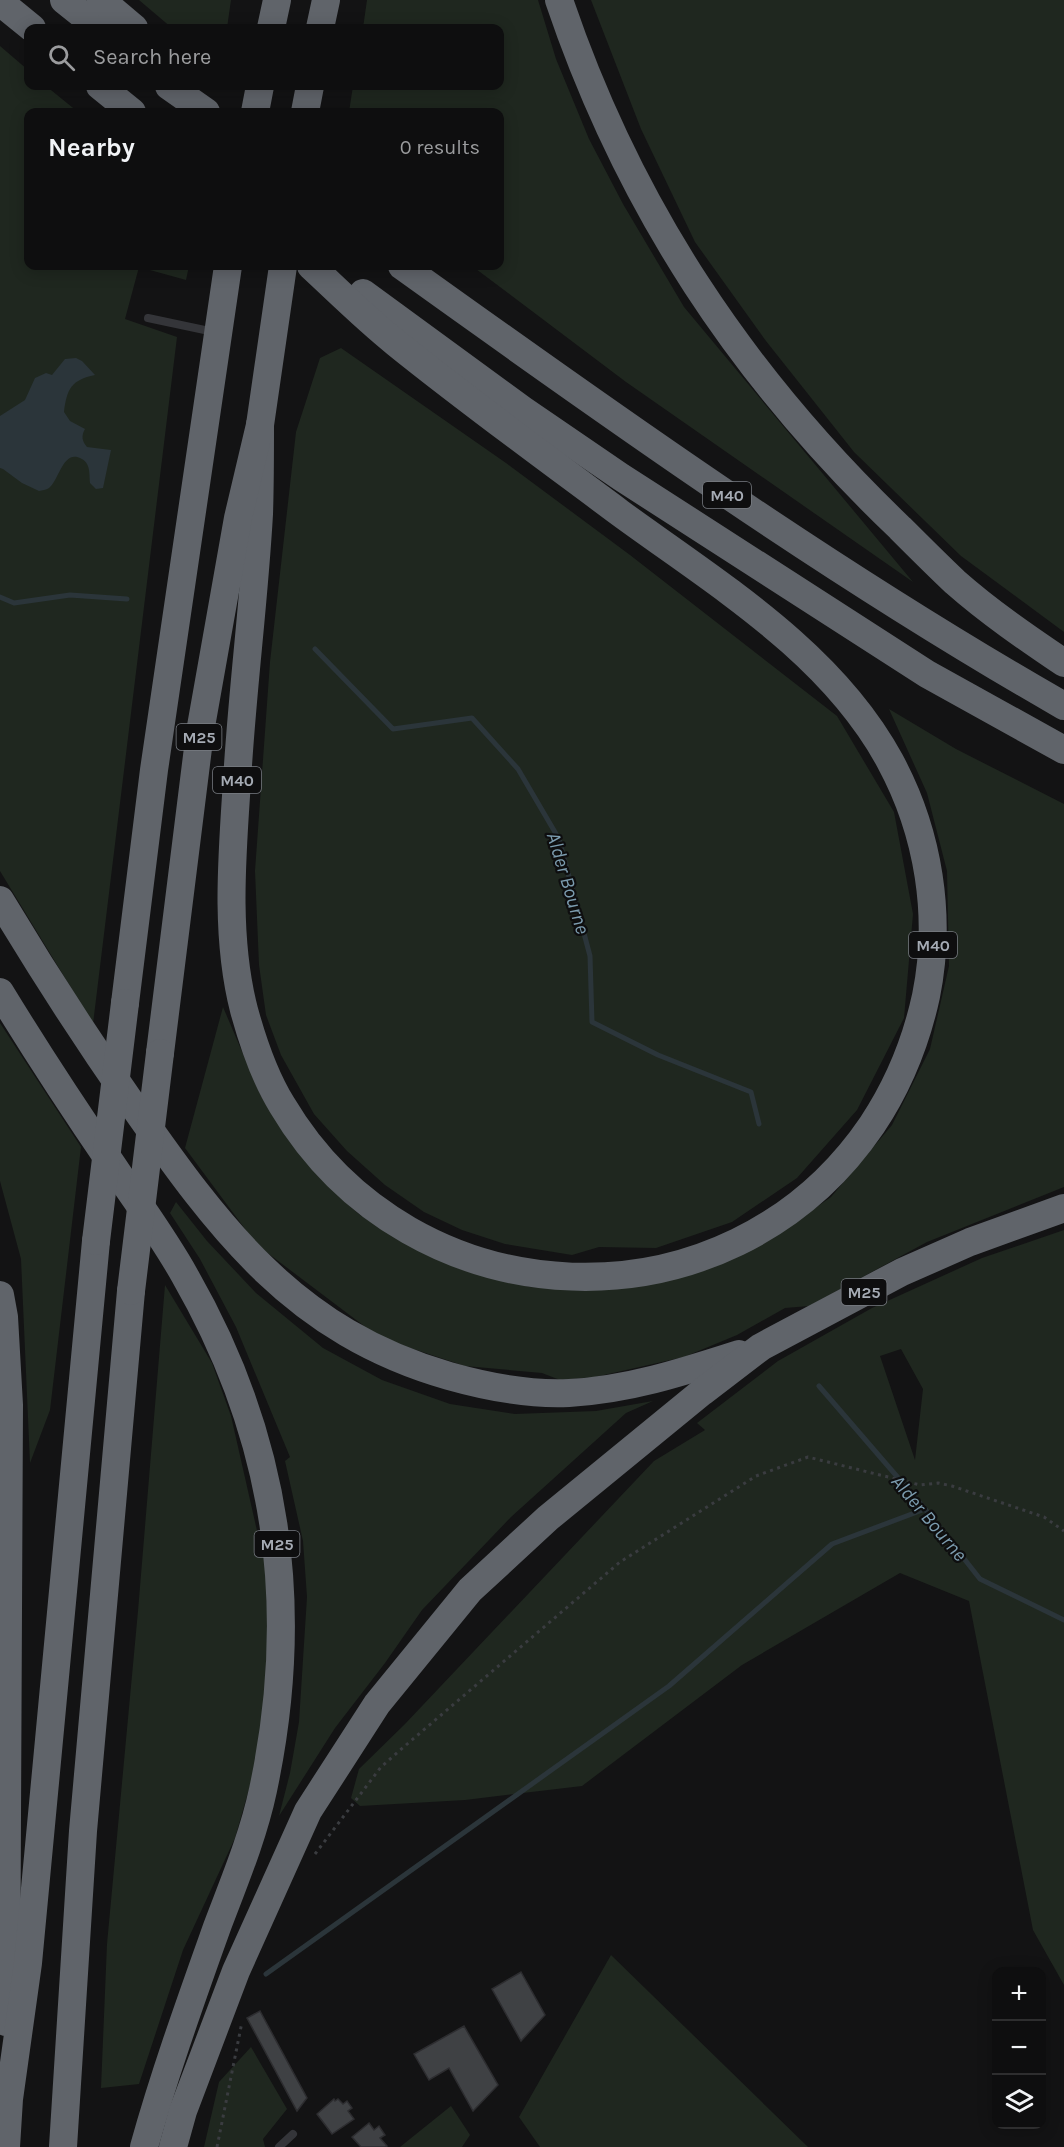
<!DOCTYPE html>
<html lang="en">
<head>
<meta charset="utf-8">
<style>
	:root { --surface:#0e0e0f; --page:#171718; --text:#f1f3f6; --muted:#9b9c9e; --line:#2e2e2f }
	body { margin:0; font-family:Karla,sans-serif; background:var(--page); color:var(--text) }
	.controls { position:absolute; right:18px; bottom:18px; display:grid; overflow:hidden; border-radius:12px; box-shadow:0 3px 15px #0003 }
	.controls button { width:54px; height:54px; display:grid; place-items:center; padding:0; border:0; border-bottom:2px solid var(--line); background:var(--surface); color:var(--text); font:30px sans-serif }
	.list { margin:0; padding:0; list-style:none }
	h2 { display:flex; justify-content:space-between; align-items:center; height:78px; margin:0; padding:0 24px; font-size:26px }
	h2 small { font-size:20px; font-weight:400; color:var(--muted) }
	.icon { flex:none; width:33px; height:33px; fill:none; stroke:currentColor; stroke-width:2; stroke-linecap:round; stroke-linejoin:round }
	.map { position:relative; flex:none; width:1064px; height:2147px; overflow:hidden }
	.search { position:absolute; background:var(--surface); box-shadow:0 3px 15px #0003; left:24px; top:24px; width:480px; height:66px; display:flex; align-items:center; gap:15px; box-sizing:border-box; padding:0 21px; border-radius:12px; color:var(--muted); font-size:22px }
	.panel { position:absolute; background:var(--surface); box-shadow:0 3px 15px #0003; left:24px; top:108px; width:480px; height:162px; border-radius:12px }
	.map>svg:first-child { display:block }
	.green { fill:#1f271f; fill-rule:evenodd }
	.water { fill:#2b353a }
	.lines { fill:none; stroke-linecap:round; stroke-linejoin:round }
	.stream { stroke:#2b353a; stroke-width:5 }
	.building { fill:#3f4144; stroke:#2d2d30; stroke-width:1.5 }
	.path { stroke:#3a3c40; stroke-width:3; stroke-dasharray:3 4.5; stroke-linecap:butt }
	.service { stroke:#343539; stroke-width:8 }
	.motorway { stroke:#60646a; stroke-width:28 }
	.motorway-bridge { stroke:#60646a; stroke-width:28 }
	.labels { text-anchor:middle; dominant-baseline:central; stroke-width:4.5; stroke-linejoin:round; paint-order:stroke }
	.shield { fill:#0e0e0f; stroke:#787c82; stroke-width:1.5 }
	.shield-label { font-size:16px; font-weight:bold; fill:#a5abb4 }
	.water-label { font-size:20px; font-style:italic; fill:#7c9caf; stroke:#0e0e0f }
</style>
</head>
<body>
<div class="map">
<svg width="1064" height="2147" viewBox="0 0 1064 2147">
	<rect width="100%" height="100%" fill="#131314"/>
	<g class="green">
		<polygon points="139,0 231,0 227,28 172,28"/>
		<polygon points="367,0 538,0 556,59 589,139 623,204 684,307 913,582 626,382 472,266 500,266 500,112 349,112 353,86 500,86 500,28 363,28"/>
		<polygon points="591,0 1064,0 1064,632 961,556 854,452 766,341 695,242 641,129"/>
		<polygon points="0,46 28,70 28,86 46,86 78,112 28,112 28,266 189,266 186,280 139,267 125,319 177,337 93,1024 0,871"/>
		<polygon points="341,348 506,463 630,555 837,716 894,812 913,914 904,1018 857,1110 797,1178 732,1222 656,1248 599,1247 572,1255 505,1244 462,1230 424,1212 385,1185 347,1151 314,1114 281,1055 266,1015 259,965 255,871 270,662 296,432 320,358"/>
		<polygon points="889,709 956,749 1064,804 1064,1187 927,1242 809,1306 785,1308 737,1335 684,1357 595,1377 560,1380 542,1373 465,1366 380,1338 257,1245 185,1148 223,1007 261,1096 298,1149 346,1203 360,1215 410,1246 463,1270 530,1287 600,1290 684,1276 765,1243 831,1197 892,1125 930,1049 949,966 947,871 927,793"/>
		<polygon points="0,1023 81,1147 50,1410 30,1463 21,1259 0,1181"/>
		<polygon points="176,1202 207,1241 256,1293 323,1348 382,1380 450,1404 515,1414 596,1411 653,1401 626,1413 511,1517 422,1610 385,1663 335,1728 279,1816 290,1773 299,1722 307,1597 303,1541 285,1461 290,1457 236,1327 200,1259 170,1213"/>
		<path d="M1064,1230V1985L1033,1930L969,1601L900,1573L742,1665L582,1786L465,1800L360,1806L351,1798L359,1769L405,1724L654,1461L705,1430L697,1423L778,1361L872,1308L982,1258ZM901,1349L923,1389L915,1460L880,1356Z"/>
		<polygon points="165,1285 212,1363 231,1416 260,1544 268,1572 268,1636 265,1704 255,1768 235,1838 183,1950 139,2084 101,2088 107,1944 138,1611"/>
		<polygon points="611,1955 808,2147 540,2147 519,2117"/>
		<polygon points="251,2047 287,2109 263,2139 265,2147 204,2147 219,2082"/>
		<polygon points="451,2106 470,2135 462,2147 400,2147"/>
	</g>
	<path class="water" d="M76,358L82,361L95,375C71,380 67,389 64,412L70,421L85,429C81,436 82,441 87,447L111,450L103,488L96,489L90,483C89,473 91,463 80,458C63,450 59,480 49,488C46,490 42,490 39,491L22,483L3,469L0,468V416L25,400L35,378L46,373L52,375L65,359Z"/>
	<g class="lines">
		<g class="stream">
			<polyline points="0,597 14,603 70,595 127,599"/>
			<polyline points="315,649 393,729 472,718 518,769 559,839 590,956 592,1022 658,1055 751,1092 759,1124"/>
			<polyline points="819,1386 925,1509 980,1579 1064,1620"/>
			<polyline points="266,1974 669,1686 832,1544 925,1509"/>
		</g>
	</g>
	<g class="building">
		<polygon points="521,1972 545,2015 521,2041 492,1989"/>
		<polygon points="260,2011 307,2098 297,2111 247,2018"/>
		<polygon points="464,2026 498,2085 473,2111 449,2068 429,2080 414,2054"/>
		<polygon points="334,2099 335,2101 338,2099 343,2104 347,2101 352,2108 348,2111 354,2119 332,2134 317,2114"/>
		<polygon points="369,2123 374,2130 379,2126 385,2135 380,2138 387,2146 385,2147 361,2147 352,2137"/>
	</g>
	<g class="lines">
		<g class="path">
			<polyline points="315,1854 381,1767 406,1745 620,1562 756,1476 808,1457 920,1485 938,1483 952,1486 1044,1517 1064,1531"/>
			<polyline points="217,2147 242,2022"/>
		</g>
		<g class="service">
			<polyline points="148,318 214,332"/>
			<polyline points="279,2147 293,2134"/>
		</g>
		<g class="motorway">
			<polyline points="64,0 99,28"/>
			<polyline points="101,0 134,28"/>
			<path d="M559,0C629,207 742,377 900,528C918,546 936,564 955,582C989,612 1027,638 1064,663"/>
			<polyline points="0,2 32,28"/>
			<polyline points="271,28 277,0"/>
			<polyline points="320,28 326,0"/>
			<polyline points="100,86 132,112"/>
			<polyline points="169,86 206,112"/>
			<polyline points="255,112 260,86"/>
			<polyline points="305,112 310,86"/>
			<path d="M402,266C618,421 833,574 1064,706"/>
			<polyline points="363,293 523,410 621,477 927,674 1064,750"/>
			<path d="M260,425C260,454 260,484 259,514C254,603 242,692 237,781C232,857 225,936 244,1010C253,1043 264,1076 282,1105C412,1324 728,1337 872,1125C898,1086 916,1042 926,996C942,917 929,833 890,761C831,652 717,584 620,513C545,457 469,402 396,343C366,319 339,292 311,266"/>
			<path d="M0,900C42,970 86,1038 132,1104C220,1230 295,1332 449,1376C488,1387 528,1395 569,1393C628,1390 683,1372 739,1354"/>
			<path d="M0,992C36,1051 74,1109 113,1166C137,1202 164,1238 185,1276C278,1438 302,1607 263,1790C253,1837 234,1882 217,1927C191,2000 165,2072 144,2147"/>
			<polyline points="125,1003 154,770 228,266"/>
			<polyline points="160,1053 200,732 238,518 260,425 283,266"/>
			<polyline points="0,1295 4,1317 9,1405 6,2022"/>
			<polyline points="6,2147 9,2099 28,1963 96,1241"/>
			<polyline points="63,2147 83,1831 131,1291"/>
			<polyline points="173,2147 183,2111 236,1971 308,1811 377,1704 470,1590 548,1518 702,1392 761,1347 902,1272 970,1242 1064,1208"/>
		</g>
		<g class="motorway-bridge">
			<polyline points="96,1241 125,1003"/>
			<polyline points="131,1291 160,1053"/>
		</g>
	</g>
	<g class="labels">
		<g class="shield">
			<rect x="703" y="482" width="48" height="26" rx="4.5"/>
			<rect x="176.5" y="724" width="45" height="26" rx="4.5"/>
			<rect x="213" y="767" width="48" height="26" rx="4.5"/>
			<rect x="909" y="932" width="48" height="26" rx="4.5"/>
			<rect x="841.5" y="1279" width="45" height="26" rx="4.5"/>
			<rect x="254.5" y="1531" width="45" height="26" rx="4.5"/>
		</g>
		<g class="shield-label">
			<text x="727" y="495">M40</text>
			<text x="199" y="737">M25</text>
			<text x="237" y="780">M40</text>
			<text x="933" y="945">M40</text>
			<text x="864" y="1292">M25</text>
			<text x="277" y="1544">M25</text>
		</g>
		<g class="water-label">
			<text transform="translate(568 883) rotate(73)">Alder Bourne</text>
			<text transform="translate(929 1518) rotate(50)">Alder Bourne</text>
		</g>
	</g>
</svg>
<div class="controls">
<button>+</button>
<button>−</button>
<button><svg class="icon" aria-label="layers" viewBox="0 0 24 24"><path d="M12 4l9 5-9 5-9-5zM3 14l9 5 9-5"/></svg></button>
</div>
<div class="search"><svg class="icon" aria-label="search" viewBox="0 0 24 24"><circle cx="10" cy="10" r="6"/><path d="M15 15l6 6"/></svg>Search here</div>
<section class="panel">
<h2>Nearby<small>0 results</small></h2>
<ul class="list">
</ul>
</section>
</div>
</body>
</html>
